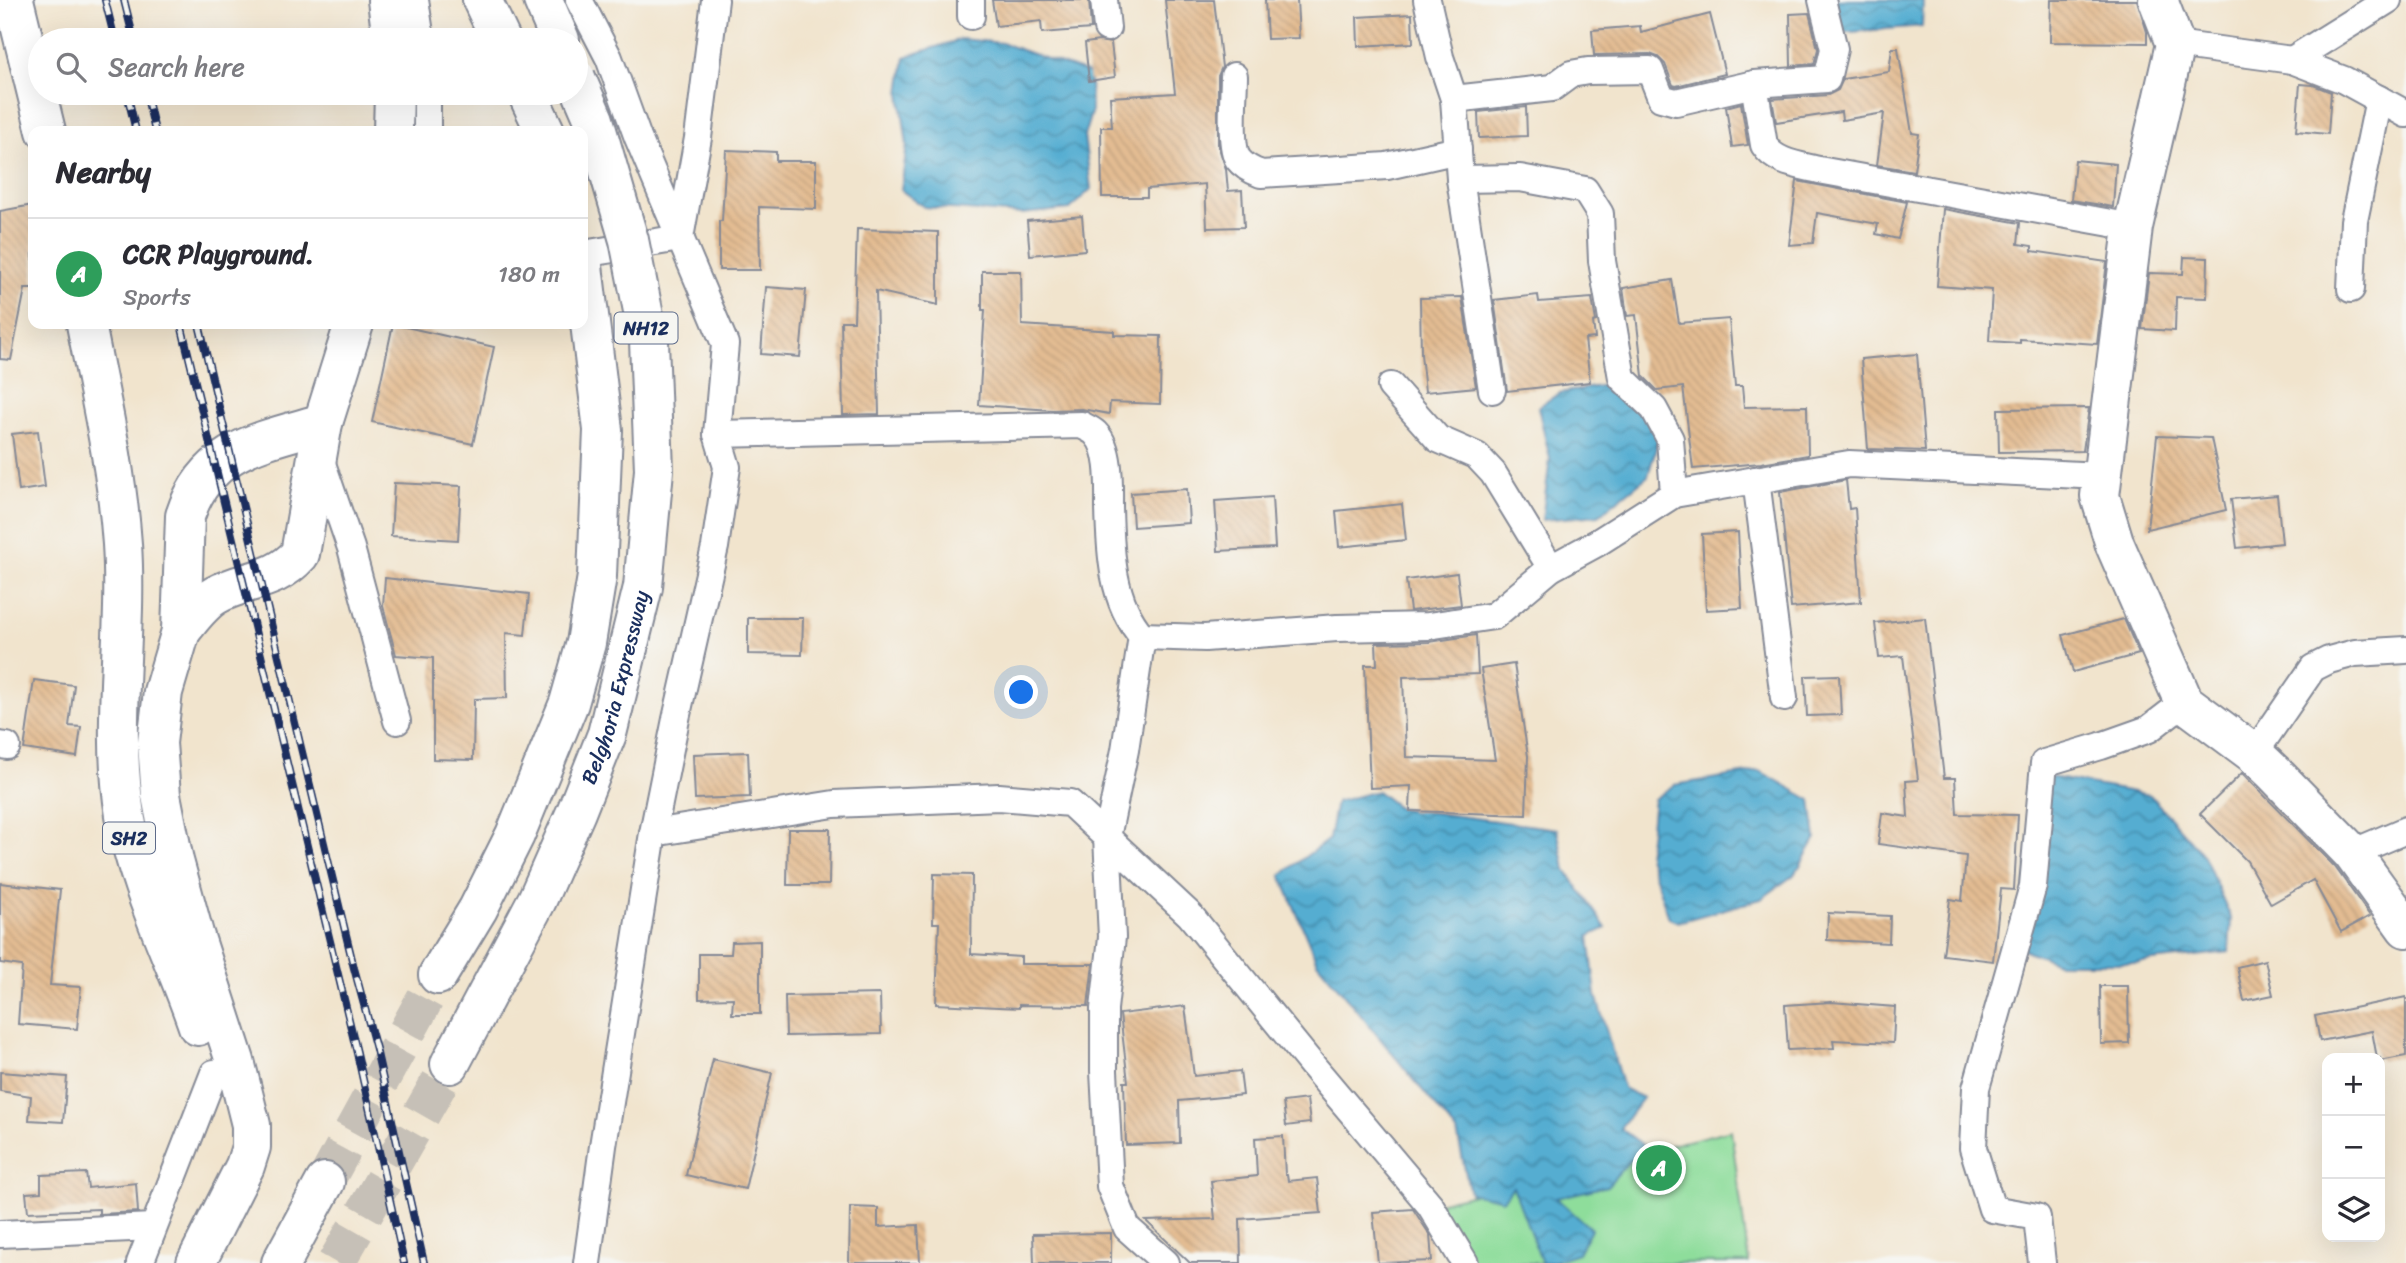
<!DOCTYPE html>
<html lang="en">
<head>
<meta charset="utf-8">
<style>
	:root { --surface:#fff; --page:#f2f2f3; --text:#2b2b33; --muted:#7c7c81; --line:#e1e1e2; --accent:#b45309 }
	body { margin:0; font-family:Sriracha,sans-serif; background:var(--page); color:var(--text) }
	.controls { position:absolute; right:21px; bottom:21px; display:grid; overflow:hidden; border-radius:14px; box-shadow:0 7px 28px #0002 }
	.controls button { width:63px; height:63px; display:grid; place-items:center; padding:0; border:0; border-bottom:2px solid var(--line); background:var(--surface); color:var(--text); font:35px sans-serif }
	.you { position:absolute; left:1022px; top:693px; width:24px; height:24px; margin:-18px; border:5px solid #fff; border-radius:50%; background:#1a73e8; box-shadow:0 0 0 10px #1a73e833 }
	.badge { display:grid; place-items:center; width:46px; height:46px; border-radius:50%; background:var(--accent); color:#fff; font-size:23px; font-weight:700 }
	.pin { position:absolute; translate:-50% -50%; border:4px solid #fff; box-shadow:0 2px 7px #0006 }
	.list { margin:0; padding:0; list-style:none }
	h2 { display:flex; justify-content:space-between; align-items:center; height:91px; margin:0; padding:0 28px; font-size:30px }
	h2 small { font-size:23px; font-weight:400; color:var(--muted) }
	.list li { display:grid; grid-template-columns:46px 1fr auto; gap:21px; align-items:center; box-sizing:border-box; height:112px; padding:0 28px; border-top:2px solid var(--line) }
	.list b { display:block; font-size:26px; white-space:nowrap }
	.list p { margin:0; font-size:23px; white-space:nowrap; color:var(--muted) }
	.list em { font-size:23px; font-style:normal; color:var(--muted) }
	.icon { flex:none; width:38px; height:38px; fill:none; stroke:currentColor; stroke-width:2; stroke-linecap:round; stroke-linejoin:round }
	.map { position:relative; flex:none; width:2406px; height:1263px; overflow:hidden }
	.search { position:absolute; background:var(--surface); box-shadow:0 7px 28px #0002; left:28px; top:28px; width:560px; height:77px; display:flex; align-items:center; gap:18px; box-sizing:border-box; padding:0 24px; border-radius:38px; color:var(--muted); font-size:26px }
	.panel { position:absolute; background:var(--surface); box-shadow:0 7px 28px #0002; left:28px; top:126px; width:560px; height:203px; border-radius:14px }
	.map>svg:first-child { display:block }
	.garden { fill:#8edd9b; stroke:#54867c; stroke-width:2 }
	.water { fill:url(#water-waves); stroke:#386e98; stroke-width:2 }
	.building { fill:url(#building-back-hatch) }
	.lines { fill:none; stroke-linecap:round; stroke-linejoin:round }
	.highway-tunnel { stroke:#c6c0b7; stroke-width:38; stroke-dasharray:38 19; stroke-linecap:butt }
	.street-casing { stroke:#868a96; stroke-width:30 }
	.secondary-casing { stroke:#868a96; stroke-width:42 }
	.primary-casing { stroke:#868a96; stroke-width:42 }
	.highway-casing { stroke:#868a96; stroke-width:42 }
	.street { stroke:#fff; stroke-width:26 }
	.secondary { stroke:#fff; stroke-width:38 }
	.primary { stroke:#fff; stroke-width:38 }
	.highway { stroke:#fff; stroke-width:38 }
	.rail-casing { stroke:#1b2f5e; stroke-width:8 }
	.rail { stroke:#f6f6f2; stroke-width:5; stroke-dasharray:16; stroke-linecap:butt }
	.highway-bridge-casing { stroke:#868a96; stroke-width:42; stroke-linecap:butt }
	.highway-bridge { stroke:#fff; stroke-width:38 }
	.labels { text-anchor:middle; dominant-baseline:central; stroke-width:5; stroke-linejoin:round; paint-order:stroke }
	.shield { fill:#f6f6f2; stroke:#5d6b8a; stroke-width:2 }
	.shield-label { font-size:19px; font-weight:bold; fill:#1b2f5e }
	.street-label { font-size:21px; fill:#1b2f5e; stroke:#f6f6f2 }
</style>
</head>
<body>
<div class="map">
<svg width="2406" height="1263" viewBox="0 0 2406 1263">
	<defs>
		<pattern id="water-waves" width="16" height="10" patternUnits="userSpaceOnUse" patternTransform="scale(1.75)"><rect width="16" height="10" fill="#54add1"/><path d="M0 5q4-4 8 0t8 0" fill="none" stroke="#458dad"/></pattern>
		<pattern id="building-back-hatch" width="6" height="6" patternUnits="userSpaceOnUse" patternTransform="scale(1.75)"><rect width="6" height="6" fill="#e3bc92"/><path d="M-1 5l2 2M0 0l6 6M5-1l2 2" fill="none" stroke="#c2a280"/></pattern>
	</defs>
	<rect width="100%" height="100%" fill="#f6f6f2"/>
	<filter id="ink" filterUnits="userSpaceOnUse"><feTurbulence type="fractalNoise" baseFrequency=".0143" numOctaves="2"/><feDisplacementMap in="SourceGraphic" scale="14" xChannelSelector="R" yChannelSelector="G"/><feConvolveMatrix kernelMatrix="1 2 1 2 8 2 1 2 1" color-interpolation-filters="sRGB"/></filter>
	<filter id="wash" filterUnits="userSpaceOnUse"><feTurbulence type="fractalNoise" baseFrequency=".00686" numOctaves="4" result="noise"/><feDisplacementMap in="SourceGraphic" scale="28" xChannelSelector="R" yChannelSelector="G"/><feGaussianBlur stdDeviation="1.57" result="paint"/><feColorMatrix in="noise" values="0 0 0 0 0 0 0 0 0 0 0 0 0 0 0 0 0 1.4 0 .05"/><feComposite in="paint" operator="in"/></filter>
	<g filter="url(#wash)">
		<rect width="100%" height="100%" fill="#f1e4cd"/>
		<polygon class="garden" points="1731,1130 1749,1263 1465,1263 1430,1205"/>
		<g class="water">
			<polygon points="1827,0 1923,0 1922,26 1827,34"/>
			<polygon points="961,39 1002,43 1090,74 1091,113 1084,136 1091,189 1070,209 1022,214 924,207 901,190 907,145 900,93 905,57"/>
			<polygon points="1611,384 1644,393 1659,437 1648,476 1599,515 1542,520 1550,459 1538,407 1560,393"/>
			<polygon points="1760,771 1811,800 1816,838 1795,874 1761,899 1678,922 1669,918 1648,857 1654,799 1674,785"/>
			<polygon points="2039,775 2150,795 2204,856 2231,918 2229,952 2134,963 2058,963 2017,947"/>
			<polygon points="1377,791 1399,808 1557,829 1565,869 1606,928 1589,936 1596,995 1623,1088 1643,1098 1620,1128 1664,1161 1632,1158 1607,1186 1556,1198 1591,1229 1578,1253 1549,1263 1542,1263 1513,1187 1503,1200 1470,1193 1457,1132 1317,962 1281,875 1329,839 1336,802"/>
		</g>
		<g id="blocks">
			<g class="building">
				<polygon points="992,0 1089,0 1091,29 1042,33 1041,21 996,26"/>
				<polygon points="1165,0 1214,0 1222,67 1218,76 1218,145 1226,169 1228,191 1242,190 1244,227 1207,228 1205,184 1147,189 1147,197 1102,197 1101,127 1112,127 1110,97 1175,93"/>
				<polygon points="1265,0 1297,0 1299,38 1267,39"/>
				<polygon points="2051,0 2137,0 2147,32 2147,43 2050,42"/>
				<polygon points="1809,13 1818,49 1814,64 1791,66 1790,14"/>
				<polygon points="1412,14 1413,43 1358,46 1357,17"/>
				<polygon points="1710,14 1725,74 1676,86 1673,85 1665,64 1658,57 1650,54 1594,55 1592,30 1640,26 1641,32"/>
				<polygon points="1099,41 1111,43 1115,77 1089,81 1085,43"/>
				<polygon points="1892,48 1898,48 1912,133 1919,134 1914,171 1877,165 1884,113 1842,120 1841,112 1776,122 1772,99 1828,95 1838,90 1843,79 1889,72"/>
				<polygon points="2300,84 2313,85 2331,92 2328,134 2296,131"/>
				<polygon points="1741,103 1748,145 1732,147 1726,107"/>
				<polygon points="1526,107 1527,136 1479,138 1478,112"/>
				<polygon points="726,150 776,152 776,161 816,161 816,209 759,207 760,270 719,270 719,221 722,221"/>
				<polygon points="2075,160 2116,164 2113,207 2071,200"/>
				<polygon points="1797,181 1907,202 1898,239 1876,234 1878,224 1817,213 1813,243 1789,245"/>
				<polygon points="33,205 33,289 25,289 11,360 0,359 0,211"/>
				<polygon points="1943,209 2020,223 2018,244 2032,246 2032,251 2107,262 2097,344 2020,339 2020,343 1989,341 1992,290 1937,286"/>
				<polygon points="1082,216 1085,250 1030,255 1027,221"/>
				<polygon points="857,229 938,232 938,305 876,291 879,414 843,415 841,321 854,321"/>
				<polygon points="2184,257 2208,258 2207,298 2176,297 2175,331 2142,329 2149,273 2183,274"/>
				<polygon points="982,271 1021,271 1022,325 1114,331 1114,335 1161,336 1160,404 1110,402 1109,414 1082,409 1052,410 979,405 985,310 982,310"/>
				<polygon points="1672,280 1679,323 1729,319 1735,386 1742,386 1744,407 1807,406 1808,455 1761,463 1693,469 1683,387 1657,390 1643,376 1636,315 1627,316 1623,288"/>
				<polygon points="766,287 806,290 800,357 761,354"/>
				<polygon points="1538,295 1539,302 1592,298 1596,321 1593,322 1595,338 1585,339 1590,382 1507,391 1494,300"/>
				<polygon points="1462,297 1476,387 1425,392 1421,354 1420,298"/>
				<polygon points="393,324 494,347 473,444 372,422"/>
				<polygon points="1917,354 1925,451 1868,449 1861,359"/>
				<polygon points="2089,408 2083,451 1999,452 1998,409"/>
				<polygon points="38,431 45,487 19,491 12,434"/>
				<polygon points="2157,436 2211,438 2226,510 2147,529"/>
				<polygon points="1846,480 1849,509 1855,508 1861,602 1791,608 1780,492"/>
				<polygon points="394,483 461,486 458,540 391,536"/>
				<polygon points="1187,489 1189,523 1133,527 1131,493"/>
				<polygon points="2277,495 2282,543 2237,548 2231,499"/>
				<polygon points="1272,497 1275,548 1218,551 1215,501"/>
				<polygon points="1402,504 1406,540 1339,547 1336,511"/>
				<polygon points="1738,532 1742,608 1706,610 1702,534"/>
				<polygon points="1457,573 1461,605 1410,611 1406,580"/>
				<polygon points="385,578 529,594 525,635 506,633 507,698 474,699 473,760 433,759 433,658 396,655 383,606"/>
				<polygon points="748,618 803,618 802,655 748,654"/>
				<polygon points="1925,618 1944,778 1955,778 1957,814 2018,815 2014,890 2001,889 1993,961 1943,955 1950,899 1962,901 1966,856 1878,844 1882,813 1908,817 1906,781 1918,780 1903,656 1879,658 1875,623"/>
				<polygon points="2124,619 2139,654 2073,672 2063,635"/>
				<polygon points="1476,635 1478,674 1403,677 1406,757 1495,760 1481,669 1514,664 1528,756 1526,815 1410,811 1411,786 1370,788 1365,665 1377,665 1376,643 1429,642"/>
				<polygon points="1839,675 1841,715 1807,716 1805,676"/>
				<polygon points="34,680 74,685 69,726 81,727 77,757 24,749"/>
				<polygon points="748,752 750,797 695,799 693,754"/>
				<polygon points="2242,773 2335,867 2370,916 2341,932 2313,880 2271,904 2247,861 2200,814"/>
				<polygon points="788,829 830,829 829,885 787,885"/>
				<polygon points="934,874 972,875 971,954 1021,957 1021,964 1093,964 1088,1006 1019,1005 1019,1008 936,1004 939,923 933,923"/>
				<polygon points="0,883 60,890 50,985 81,987 77,1029 18,1024 22,966 0,963"/>
				<polygon points="1828,913 1890,916 1889,943 1827,940"/>
				<polygon points="760,941 760,1014 732,1014 733,998 699,999 699,954 731,954 732,942"/>
				<polygon points="2265,960 2273,995 2244,1001 2237,967"/>
				<polygon points="2100,986 2128,986 2129,1043 2101,1044"/>
				<polygon points="880,994 881,1034 786,1036 785,996"/>
				<polygon points="2406,997 2406,1056 2380,1061 2380,1058 2377,1058 2372,1031 2320,1041 2315,1016"/>
				<polygon points="1831,1002 1895,1007 1893,1043 1833,1040 1834,1048 1788,1050 1785,1005"/>
				<polygon points="1185,1006 1194,1076 1240,1071 1243,1095 1179,1101 1180,1143 1126,1145 1124,1082 1128,1082 1120,1014"/>
				<polygon points="713,1059 772,1073 745,1189 686,1175"/>
				<polygon points="0,1072 67,1077 63,1122 29,1120 31,1096 0,1091"/>
				<polygon points="1307,1099 1310,1123 1286,1126 1283,1102"/>
				<polygon points="1283,1136 1285,1175 1287,1175 1288,1181 1317,1178 1321,1213 1240,1219 1241,1263 1190,1263 1146,1221 1215,1219 1211,1181 1257,1176 1255,1138"/>
				<polygon points="86,1173 88,1188 136,1183 138,1212 99,1214 99,1209 28,1212 26,1193 41,1192 41,1175"/>
				<polygon points="850,1207 878,1208 878,1227 918,1225 920,1263 849,1263"/>
				<polygon points="1413,1209 1430,1235 1432,1261 1378,1263 1373,1212"/>
				<polygon points="1111,1233 1111,1263 1034,1263 1033,1234"/>
			</g>
		</g>
	</g>
	<g filter="url(#ink)">
		<use href="#blocks" fill-opacity="0" stroke="#868a96" stroke-width="2"/>
		<g class="lines">
			<g class="highway-tunnel">
				<polyline points="325,1182 438,975"/>
				<polyline points="336,1263 450,1064"/>
			</g>
			<defs>
				<g id="street">
					<polyline points="415,0 421,40"/>
					<polyline points="579,0 609,58 638,138 725,344 717,434 727,467 715,547 676,719 653,833 603,1146 587,1263"/>
					<polyline points="971,0 971,16"/>
					<polyline points="1104,0 1107,28"/>
					<polyline points="1427,0 1440,57 1454,99 1460,179 1520,178 1585,190 1600,214 1602,261 1622,378 1654,409 1670,439 1674,494"/>
					<polyline points="2175,44 2292,60 2344,80 2406,114"/>
					<polyline points="2292,60 2388,0"/>
					<path d="M1234,76C1234,94 1229,145 1238,159C1244,167 1253,171 1261,174L1387,166L1458,150"/>
					<path d="M1754,84L1764,145C1775,163 1799,165 1819,170L2133,227"/>
					<polyline points="427,93 427,131"/>
					<polyline points="1454,99 1552,88 1571,74 1588,71 1650,70 1661,98 1676,102 1754,84 1827,79 1834,49 1822,0"/>
					<polyline points="1460,179 1492,390"/>
					<polyline points="583,254 680,238 698,138 715,0"/>
					<polyline points="2351,289 2354,221 2379,99"/>
					<polyline points="1391,386 1438,439 1477,456 1493,473 1551,568"/>
					<path d="M717,434L1082,425C1086,428 1093,430 1096,434C1111,449 1109,487 1109,507C1110,552 1112,602 1142,636L1205,638L1337,628L1428,626L1494,616L1551,568L1597,543L1674,494L1849,464L2101,476"/>
					<polyline points="319,455 351,548 397,721"/>
					<polyline points="1756,480 1784,698"/>
					<polyline points="1142,636 1125,750 1107,837 1112,937 1104,1009 1104,1071 1110,1186 1127,1228 1166,1263"/>
					<polyline points="0,745 7,746"/>
					<polyline points="2254,754 2313,668 2329,660 2355,653 2406,650"/>
					<polyline points="653,833 834,804 999,797 1070,803 1190,915 1312,1065 1430,1205 1465,1263"/>
					<polyline points="2352,853 2406,830"/>
					<polyline points="0,1234 153,1227"/>
					<polyline points="140,1263 214,1073"/>
					<polyline points="2042,1263 2037,1217 1992,1209 1973,1148 1976,1088 2033,886 2044,763 2101,746 2149,729 2184,702"/>
				</g>
				<polyline id="secondary" points="2158,0 2175,44 2133,227 2100,496 2115,545 2184,702 2254,754 2273,772 2352,853 2406,928"/>
				<g id="primary">
					<polyline points="14,0 46,131"/>
					<polyline points="387,0 392,40"/>
					<polyline points="393,131 394,93"/>
					<path d="M86,324C100,397 117,470 122,544C128,635 110,725 125,815C138,889 174,956 198,1026"/>
					<path d="M181,631C192,618 202,603 216,595C247,578 274,583 300,554L323,423L354,324"/>
					<path d="M196,1263L245,1166L251,1147V1125L235,1061L194,934L174,861L161,795L157,743L163,692L181,631L185,516C207,448 262,441 323,423"/>
				</g>
				<g id="highway">
					<polyline points="482,0 501,40"/>
					<polyline points="543,0 560,40"/>
					<polyline points="527,93 545,131"/>
					<polyline points="438,975 478,909 515,835 569,703 586,643 597,576 603,430 583,266"/>
					<path id="s1" d="M450,1064L537,900L576,812L607,734L643,587"/>
					<polyline points="281,1263 325,1182"/>
				</g>
			</defs>
			<use href="#street" class="street-casing"/>
			<use href="#secondary" class="secondary-casing"/>
			<use href="#primary" class="primary-casing"/>
			<use href="#highway" class="highway-casing"/>
			<use href="#street" class="street"/>
			<use href="#secondary" class="secondary"/>
			<use href="#primary" class="primary"/>
			<use href="#highway" class="highway"/>
			<defs>
				<g id="rail">
					<polyline points="105,0 115,40"/>
					<polyline points="124,0 134,40"/>
					<polyline points="127,93 136,131"/>
					<polyline points="146,93 155,131"/>
					<polyline points="181,324 357,1053 404,1263"/>
					<polyline points="199,324 354,968 376,1049 424,1263"/>
				</g>
			</defs>
			<use href="#rail" class="rail-casing"/>
			<use href="#rail" class="rail"/>
			<defs>
				<polyline id="highway-bridge" points="576,78 594,120 629,240 649,341 654,470 643,587"/>
			</defs>
			<use href="#highway-bridge" class="highway-bridge-casing"/>
			<use href="#highway-bridge" class="highway-bridge"/>
		</g>
	</g>
	<g class="labels">
		<g class="shield">
			<rect x="614.5" y="312.5" width="63" height="31" rx="5"/>
			<rect x="103" y="822.5" width="52" height="31" rx="5"/>
		</g>
		<g class="shield-label">
			<text x="646" y="328">NH12</text>
			<text x="129" y="838">SH2</text>
		</g>
		<g class="street-label">
			<text stroke="none"><textPath href="#s1" startOffset="413">Belghoria Expressway</textPath></text>
		</g>
	</g>
</svg>
<div class="controls">
<button>+</button>
<button>−</button>
<button><svg class="icon" aria-label="layers" viewBox="0 0 24 24"><path d="M12 4l9 5-9 5-9-5zM3 14l9 5 9-5"/></svg></button>
</div>
<div class="you"></div>
<div class="pin badge" style="left:1659px;top:1168px;background:#2e9e5b">A</div>
<div class="search"><svg class="icon" aria-label="search" viewBox="0 0 24 24"><circle cx="10" cy="10" r="6"/><path d="M15 15l6 6"/></svg>Search here</div>
<section class="panel">
<h2>Nearby<small></small></h2>
<ul class="list">
<li><span class="badge" style="background:#2e9e5b">A</span><div><b>CCR Playground.</b><p>Sports</p></div><em>180 m</em></li>
</ul>
</section>
</div>
</body>
</html>
